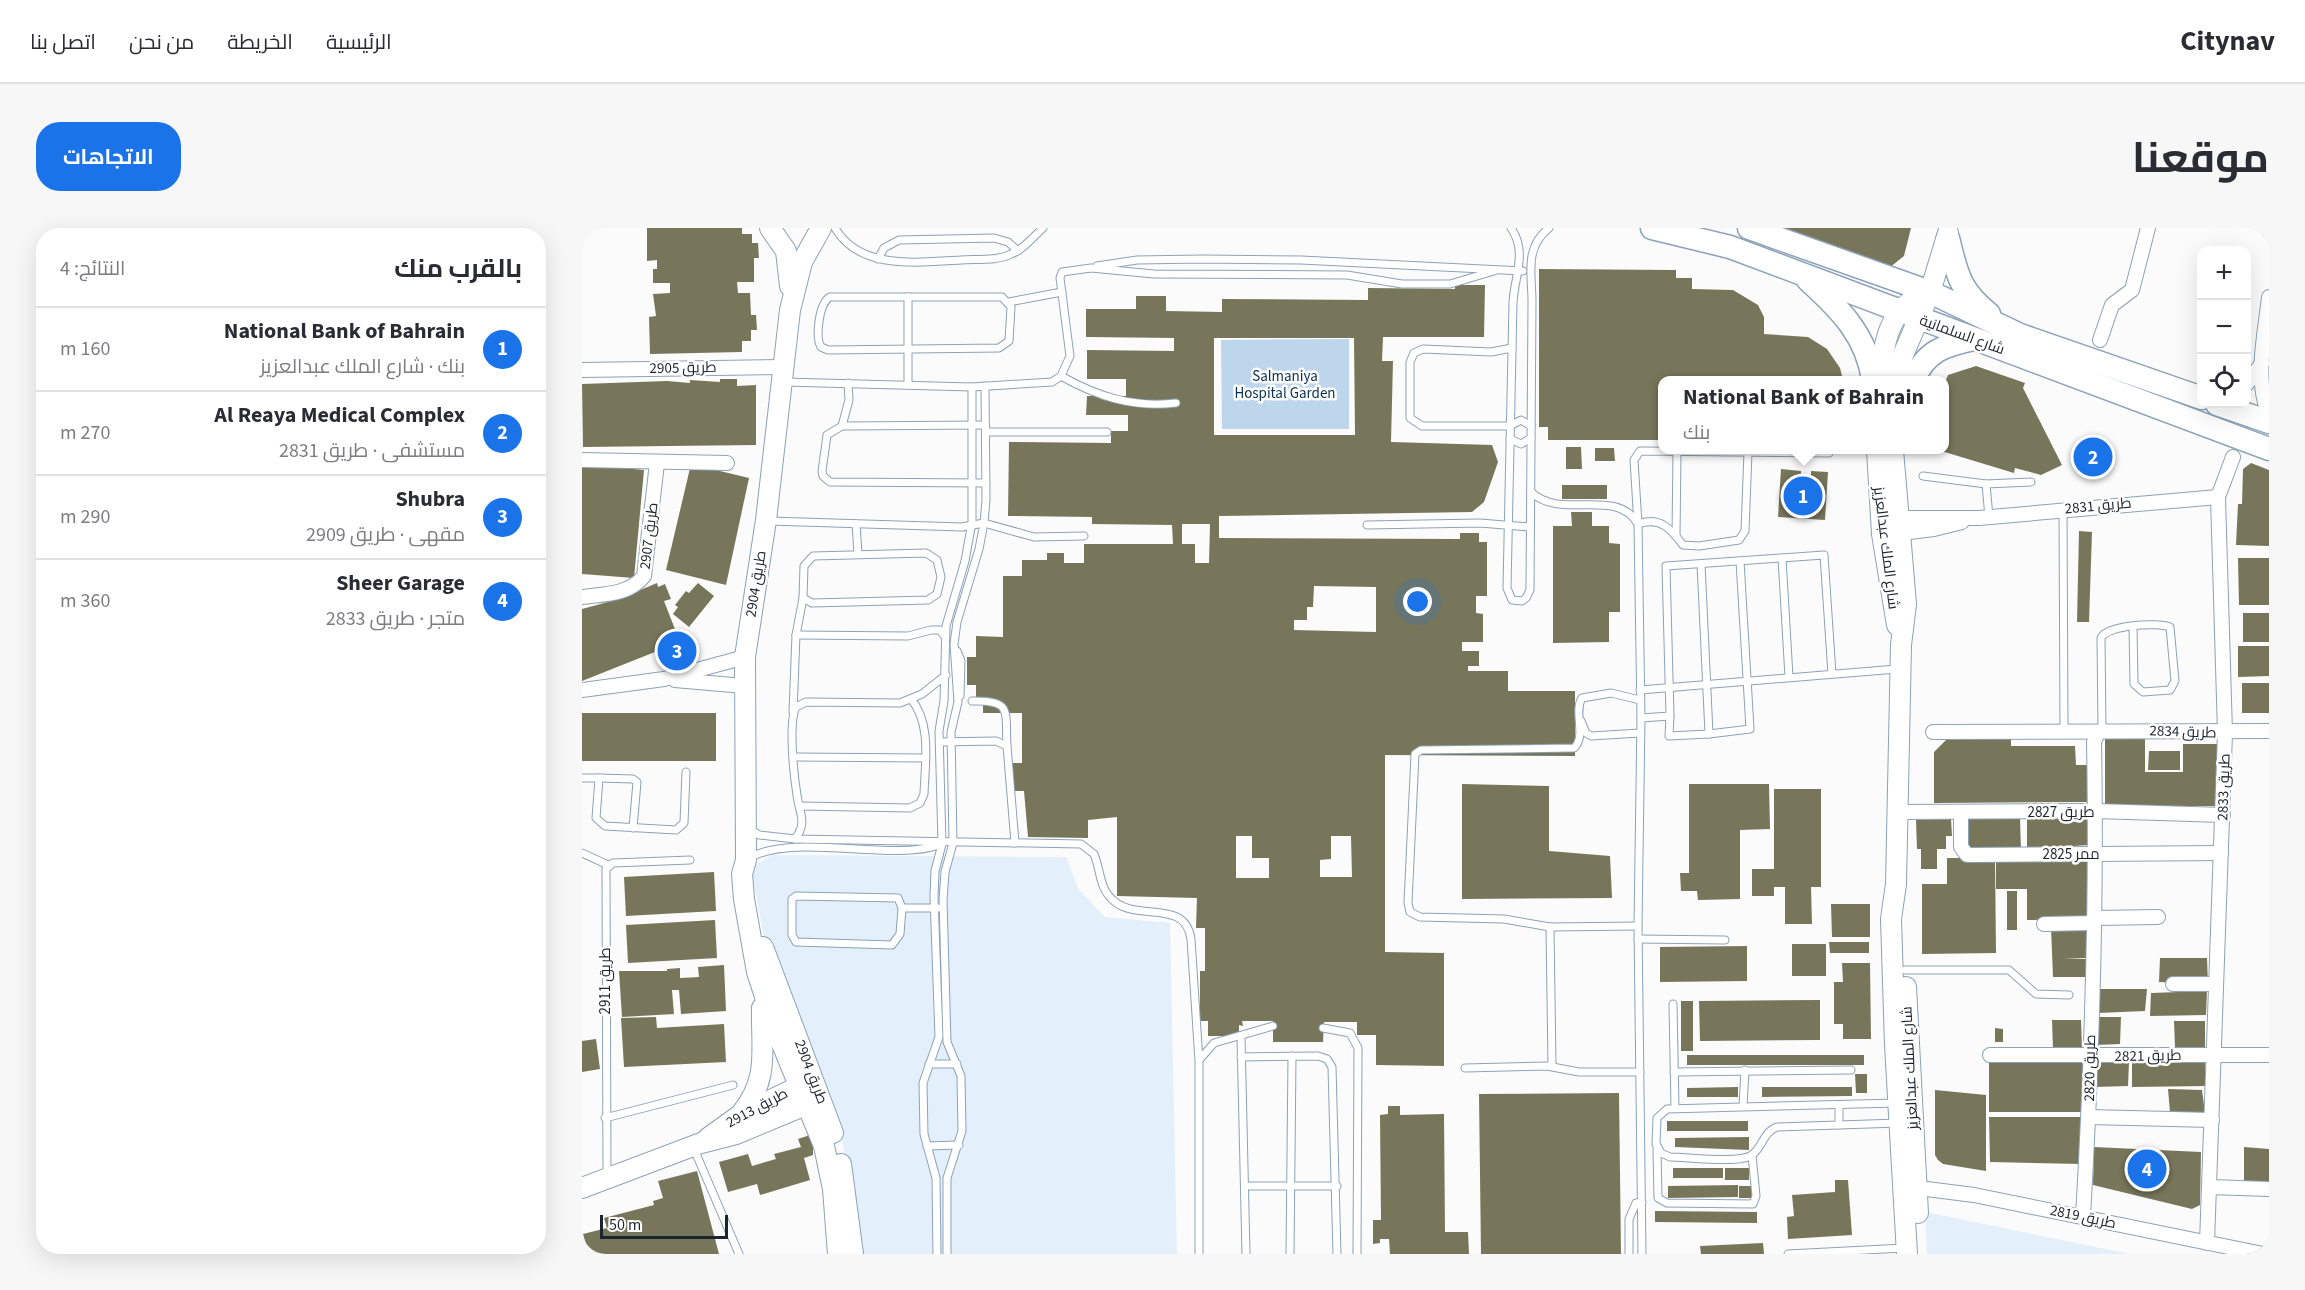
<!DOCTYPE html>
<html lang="ar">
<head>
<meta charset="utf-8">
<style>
	:root { --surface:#fff; --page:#f7f7f7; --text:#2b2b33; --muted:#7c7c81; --line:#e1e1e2; --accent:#1a73e8 }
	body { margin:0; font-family:"Source Sans 3",Cairo,sans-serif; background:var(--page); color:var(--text); direction:rtl }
	.controls { position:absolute; right:18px; top:18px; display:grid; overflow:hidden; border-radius:12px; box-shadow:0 6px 24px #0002 }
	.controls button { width:54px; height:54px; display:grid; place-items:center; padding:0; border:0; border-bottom:2px solid var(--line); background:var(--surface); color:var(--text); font:30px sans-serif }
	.scale { position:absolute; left:18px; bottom:15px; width:128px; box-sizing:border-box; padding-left:6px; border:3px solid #1b252d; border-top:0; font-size:16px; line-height:21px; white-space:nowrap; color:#1b252d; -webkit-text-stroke:4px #fff; paint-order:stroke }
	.you { position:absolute; left:836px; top:374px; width:21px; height:21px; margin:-15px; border:4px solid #fff; border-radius:50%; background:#1a73e8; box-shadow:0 0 0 9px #1a73e833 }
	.badge { display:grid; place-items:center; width:39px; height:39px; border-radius:50%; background:var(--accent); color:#fff; font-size:20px; font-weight:700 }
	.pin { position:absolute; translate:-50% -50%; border:3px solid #fff; box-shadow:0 2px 6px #0006 }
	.popup { position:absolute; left:1076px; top:148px; width:291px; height:78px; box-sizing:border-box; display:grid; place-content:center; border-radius:12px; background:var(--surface); filter:drop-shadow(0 2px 4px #0005); font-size:20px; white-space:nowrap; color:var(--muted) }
	.popup b { font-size:22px; color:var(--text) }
	.popup::after { content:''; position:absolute; left:50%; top:100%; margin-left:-12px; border:12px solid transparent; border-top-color:var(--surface) }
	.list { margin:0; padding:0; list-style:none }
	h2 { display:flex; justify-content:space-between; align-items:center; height:78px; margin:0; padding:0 24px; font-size:26px }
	h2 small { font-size:20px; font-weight:400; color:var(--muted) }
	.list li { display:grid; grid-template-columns:39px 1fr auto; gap:18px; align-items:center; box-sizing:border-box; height:84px; padding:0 24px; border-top:2px solid var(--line) }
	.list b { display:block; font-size:22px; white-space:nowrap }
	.list p { margin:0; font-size:20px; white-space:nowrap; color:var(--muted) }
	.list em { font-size:20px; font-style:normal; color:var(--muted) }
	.icon { flex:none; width:33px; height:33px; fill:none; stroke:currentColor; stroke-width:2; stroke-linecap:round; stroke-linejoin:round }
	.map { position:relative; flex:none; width:1687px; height:1026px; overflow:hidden; direction:ltr; border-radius:24px }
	header { display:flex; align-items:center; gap:36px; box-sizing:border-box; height:84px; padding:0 30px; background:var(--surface); border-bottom:2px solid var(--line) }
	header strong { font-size:28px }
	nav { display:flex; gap:33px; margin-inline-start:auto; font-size:21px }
	.intro { display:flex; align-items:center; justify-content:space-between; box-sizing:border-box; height:144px; padding:0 36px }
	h1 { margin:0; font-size:42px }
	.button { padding:15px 27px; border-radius:24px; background:var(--accent); color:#fff; font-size:21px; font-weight:700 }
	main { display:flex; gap:36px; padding:0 36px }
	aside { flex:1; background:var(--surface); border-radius:24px; box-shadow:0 6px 24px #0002 }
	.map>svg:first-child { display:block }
	.built { fill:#e3f0fb }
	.green { fill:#bed6ec }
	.building { fill:#78765a; fill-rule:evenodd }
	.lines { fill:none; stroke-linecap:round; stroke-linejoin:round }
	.lane-casing { stroke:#8ba2b8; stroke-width:9 }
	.street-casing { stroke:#8ba2b8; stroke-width:16 }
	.secondary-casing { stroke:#8ba2b8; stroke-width:22 }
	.primary-casing { stroke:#8ba2b8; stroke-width:25 }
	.lane { stroke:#fff; stroke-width:7 }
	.street { stroke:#fff; stroke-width:14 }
	.secondary { stroke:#fff; stroke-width:20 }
	.primary { stroke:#fff; stroke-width:22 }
	.labels { text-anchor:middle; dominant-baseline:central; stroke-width:5; stroke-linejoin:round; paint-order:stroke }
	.street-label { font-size:15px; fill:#1b252d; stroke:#fff }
	.park-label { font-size:15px; fill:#073150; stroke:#fff }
</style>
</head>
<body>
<header>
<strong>Citynav</strong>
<nav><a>الرئيسية</a><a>الخريطة</a><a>من نحن</a><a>اتصل بنا</a></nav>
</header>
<div class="intro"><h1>موقعنا</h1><a class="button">الاتجاهات</a></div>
<main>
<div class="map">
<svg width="1687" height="1026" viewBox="0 0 1687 1026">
	<rect width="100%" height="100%" fill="#fbfbfb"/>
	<g class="built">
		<polygon points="190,627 484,629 497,662 523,689 588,695 595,1026 277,1026 274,989 257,895 186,730 169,640"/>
		<polygon points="1343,984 1548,1026 1345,1026"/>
	</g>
	<polygon class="green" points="767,111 767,201 640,201 639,112"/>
	<g class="building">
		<polygon points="65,0 160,0 160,6 170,6 170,15 176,15 177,30 172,30 172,54 155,54 156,65 168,65 169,87 174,87 175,102 169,102 169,113 160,113 160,124 68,126 67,89 74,88 71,66 88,65 88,55 71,55 71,41 75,41 75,32 65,33"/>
		<polygon points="1194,0 1329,0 1322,28 1307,40"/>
		<polygon points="957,41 1094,42 1094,50 1110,50 1110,61 1151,62 1176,77 1182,89 1182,106 1226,109 1245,121 1258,140 1261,152 1080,152 1080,212 966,212 966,199 957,199"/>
		<path d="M873,57H903L902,109H801L800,133H811L809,214L910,217L916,234L902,274L890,284L637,288V310L878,311V305H897V314H905V368H894V385L901,386V414H880V423H897V438H886V443H926V463H993V528L803,527V724L862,725V838L794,837V807H775V794H742L741,814H691V793H660L661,798L657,797V808H626V793H618V743H623V700H614L615,670L535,668V589L506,592V610L446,609L442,563H425V535H440V485H401V469H394V457H385V429H394V408L421,409V348H440V332H465V325H482V335H502V316H591L590,297L510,296V289L426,288L427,214L529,215V203H546V187H504L505,168H544V151H505V122L592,123V110L504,109V81H554V68H584V83L640,84V71L786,72V60L873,61ZM632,110H772L773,207H632ZM600,296H628L627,335H613V316H600ZM732,358L794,359V404L712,402V392H725V379H731ZM654,608H670V630H687V650H654ZM749,608H769L770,649H738V632L749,631Z"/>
		<polygon points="1394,138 1443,155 1441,160 1480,237 1459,247 1433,240 1432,245 1356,222 1362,222 1362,151 1364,152 1366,147"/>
		<polygon points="138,151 155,151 155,158 174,157 174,217 1,219 0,156 85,153 108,155 108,152 138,154"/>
		<polygon points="984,219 999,219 1000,241 984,241"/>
		<polygon points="1013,220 1032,220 1033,233 1013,233"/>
		<polygon points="1669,235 1687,242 1687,318 1654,317 1656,276 1660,276 1661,241"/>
		<polygon points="0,236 62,242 52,350 0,346"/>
		<polygon points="109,236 167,250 144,357 84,342"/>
		<polygon points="1199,241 1219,243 1219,247 1229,248 1229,243 1246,244 1243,292 1196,289"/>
		<rect x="980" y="257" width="45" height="14"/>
		<polygon points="989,284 1010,284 1010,298 1027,298 1027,315 1038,316 1038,384 1027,384 1027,414 971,415 971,298 990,298"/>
		<polygon points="1497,303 1510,304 1507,394 1495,394"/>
		<polygon points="1656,330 1687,330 1687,377 1657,377"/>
		<polygon points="75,355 76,359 83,356 89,371 82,373 98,414 0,453 0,381 37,371"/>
		<polygon points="116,355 132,368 107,399 91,386 96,379 93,377 104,363 107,365"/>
		<rect x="1661" y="385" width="26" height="29"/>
		<polygon points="1656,418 1687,418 1687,448 1656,449"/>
		<rect x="1660" y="455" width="27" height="30"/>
		<rect x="0" y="485" width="134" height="48"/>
		<polygon points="1366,510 1429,510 1429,518 1493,518 1494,537 1507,537 1507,574 1352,575 1352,524"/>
		<polygon points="1523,511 1563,511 1563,544 1601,544 1601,516 1637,516 1637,578 1523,578"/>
		<polygon points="1567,523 1598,523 1598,542 1566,542"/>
		<polygon points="880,556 967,558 967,623 1028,628 1030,670 880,671"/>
		<polygon points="1107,556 1187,556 1188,601 1158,602 1158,671 1116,672 1115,663 1099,663 1098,645 1107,645"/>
		<polygon points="1192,561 1239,561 1239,659 1229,659 1230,696 1203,696 1203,659 1192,659 1192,668 1170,668 1170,641 1192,641"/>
		<polygon points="1445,589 1507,590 1507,617 1445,621"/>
		<polygon points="1369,591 1370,608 1364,608 1364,621 1355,621 1355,641 1339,641 1339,621 1335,621 1334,592"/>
		<polygon points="1382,591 1438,591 1439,622 1383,622"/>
		<polygon points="1509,627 1506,691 1445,692 1445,661 1414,661 1414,630"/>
		<polygon points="1365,630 1413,630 1414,725 1340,726 1340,656 1365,656"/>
		<polygon points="132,644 134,683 44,688 42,649"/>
		<rect x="1425" y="663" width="10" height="39"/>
		<polygon points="1249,676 1288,676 1288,709 1250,709"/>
		<polygon points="133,692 135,730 46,735 44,697"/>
		<polygon points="1469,699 1505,699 1506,730 1481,730 1504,731 1504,749 1471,749"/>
		<polygon points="1247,714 1287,714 1287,725 1248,725"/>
		<rect x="1210" y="716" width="34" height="32"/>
		<polygon points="1165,718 1165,753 1078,754 1078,719"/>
		<polygon points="1578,730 1625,730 1626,756 1577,754"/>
		<polygon points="1260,735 1288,735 1289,811 1261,811 1261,796 1252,796 1252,754 1261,754"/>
		<polygon points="142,737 144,783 99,786 97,762 90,762 92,786 40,789 37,743 85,743 85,741 98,740 98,750 117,749 116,739"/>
		<polygon points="1516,761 1565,761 1563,783 1516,785"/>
		<polygon points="1625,763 1624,787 1568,788 1569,765"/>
		<polygon points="1238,772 1238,812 1118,813 1117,773"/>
		<rect x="1099" y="773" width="12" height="50"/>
		<polygon points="74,789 75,800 142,796 144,834 42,839 39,790"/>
		<polygon points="1514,789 1539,789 1538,816 1514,817"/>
		<polygon points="1470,792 1499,792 1500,821 1471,821"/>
		<polygon points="1592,793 1623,793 1623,819 1593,819"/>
		<polygon points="1413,800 1421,801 1421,814 1413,814"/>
		<polygon points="14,811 18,841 0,844 0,813"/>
		<rect x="1105" y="827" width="177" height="10"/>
		<polygon points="1502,833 1502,884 1407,884 1407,834"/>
		<polygon points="1547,834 1546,858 1513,859 1513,835"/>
		<polygon points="1550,835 1623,835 1624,858 1550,859"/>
		<polygon points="1273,846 1285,846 1285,865 1274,865"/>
		<polygon points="1156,859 1156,869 1105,869 1105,860"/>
		<polygon points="1180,859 1270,859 1270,868 1180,869"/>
		<polygon points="1586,861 1620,862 1623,885 1588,884"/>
		<polygon points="1353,862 1404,867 1404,943 1361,936 1356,932 1353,927"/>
		<polygon points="1037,865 1039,1026 899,1026 897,866"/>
		<polygon points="806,878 818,878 818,887 862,886 863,1004 886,1004 887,1026 808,1026 807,1011 798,1011 798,1015 791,1016 791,992 799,992 798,887 806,886"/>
		<polygon points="1407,889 1500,889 1501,936 1408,934"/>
		<rect x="1085" y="893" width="81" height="10"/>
		<polygon points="231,906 231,927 222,930 228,952 178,967 175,956 146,964 137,934 166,926 170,938 194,931 192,926 219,919 216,911"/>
		<polygon points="1167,909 1167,922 1093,919 1093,910"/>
		<polygon points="1512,919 1619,924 1618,977 1610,981 1511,957"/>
		<polygon points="1662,919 1687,921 1687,956 1662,956"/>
		<rect x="1091" y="940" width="50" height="10"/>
		<rect x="1143" y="940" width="24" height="12"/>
		<polygon points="115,943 137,1026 7,1026 1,1006 25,1000 22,990 72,977 71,973 81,970 76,953"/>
		<polygon points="1253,952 1266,952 1270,1007 1206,1011 1205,989 1212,988 1210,967 1253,964"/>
		<polygon points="1156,957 1156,969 1086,970 1086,958"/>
		<polygon points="1157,958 1169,958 1170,970 1157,970"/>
		<polygon points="1073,983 1175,984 1175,995 1073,994"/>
		<polygon points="1181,1015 1182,1026 1119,1026 1118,1018"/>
	</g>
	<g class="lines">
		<defs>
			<g id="lane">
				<path d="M253,0C278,43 337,34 379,32C395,31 415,33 429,26C442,21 451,9 461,0"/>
				<path d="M929,0C946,24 932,49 931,75L925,360L930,372L940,373L944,370L948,362L950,74C950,46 942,20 967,0"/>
				<polyline points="296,31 302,20 317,12 412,10 426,14 436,23"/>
				<polyline points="515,38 555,32 620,31 719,32 941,43"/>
				<path d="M248,69H420L429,79L427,113L417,120L246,122L239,119C233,109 237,75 248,69Z"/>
				<polyline points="326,69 326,156"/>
				<polyline points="427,74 480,64"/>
				<polyline points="930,120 909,124 841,121 832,125 828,134 828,190 840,198 928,198 939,192 949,198"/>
				<path d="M479,148C516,169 552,180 594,175"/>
				<polyline points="202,154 390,159 470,154 479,148 488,128 478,50 480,44 509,40 572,46 765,47 820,56 868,56 912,43"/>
				<polyline points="403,197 260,198 245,207 240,243 241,248 248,254 404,255"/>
				<polyline points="260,198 267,172 266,155"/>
				<polyline points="404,204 525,204"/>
				<polyline points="928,211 939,216 949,210"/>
				<path d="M1166,224L1163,303L1157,312L1117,318L1101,317C1089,301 1078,288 1056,296L1052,232L1058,223L1247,225"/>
				<polyline points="1341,248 1404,256 1407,289"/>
				<polyline points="1404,256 1449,254"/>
				<path d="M949,264C979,293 1034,258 1056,296L1059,490L1056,698L1060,1026"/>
				<polyline points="1481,281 1482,503"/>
				<polyline points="187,293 380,299 402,295 452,309 502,308"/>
				<polyline points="274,296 276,326"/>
				<polyline points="785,297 898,295 948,299"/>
				<polyline points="1094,308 1095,223"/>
				<polygon points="344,325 355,332 359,349 355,366 346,372 230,375 221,370 222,338 231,328"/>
				<polyline points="1200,330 1207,449"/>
				<polyline points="1119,336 1127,506 1168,501 1158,333"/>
				<polyline points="214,407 326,408 349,402 358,402 363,409"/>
				<polyline points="375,423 379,433 378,468"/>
				<polyline points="1058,462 1315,441"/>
				<path d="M390,473C431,472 423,483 425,518"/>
				<polyline points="211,484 214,407 221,370"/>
				<polyline points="1088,488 1087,508 1127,506"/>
				<polyline points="1059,490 1088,488 1084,338 1242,327 1250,446"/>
				<polyline points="999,493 1004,505 1009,508 1058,505"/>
				<path d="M1520,502L1519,410C1525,397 1575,394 1588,399L1593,453L1588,462L1561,464L1552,456L1551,398"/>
				<polyline points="358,514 414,513 425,518 433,615"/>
				<polyline points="213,529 343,530"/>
				<polyline points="0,550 17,550 14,590 23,598 94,602 102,595 104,544"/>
				<polyline points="17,550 51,551 55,554 51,600"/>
				<path d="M218,578L328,580L338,575L342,566C343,535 350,496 329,471"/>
				<path d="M166,600L177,607L213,611L499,616L512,626C519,643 517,661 532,673C556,694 603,670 609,711L617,833V1026"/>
				<path d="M213,611C226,594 217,585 215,567C212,549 206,494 214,479L224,474L318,475L340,466L364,447"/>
				<polyline points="0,625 26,637"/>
				<path d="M167,630C214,604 306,634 357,617"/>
				<polyline points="320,680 318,706 310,717 214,714 210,707 210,671 214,668 316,670 320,680 356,680"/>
				<path d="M1056,698L968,699L922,691L838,689L828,684L826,675L833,526L839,522L992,520C1005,508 991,484 1000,470L1029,465L1058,472"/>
				<polyline points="968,699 970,838"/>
				<polyline points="1056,711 1143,712"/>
				<polyline points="1323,742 1427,742 1454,766 1487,767"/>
				<polyline points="1091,776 1093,880"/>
				<polyline points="741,800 768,805 776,820 775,1026"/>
				<polyline points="659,809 664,1026"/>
				<polyline points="659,829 736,828 745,831 750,839 755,1026"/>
				<polyline points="618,831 632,815 691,798"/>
				<polyline points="347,836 375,836"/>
				<polyline points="883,840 965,838 997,844 1058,844"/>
				<polyline points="1092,844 1269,842"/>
				<path d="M1315,875L1085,881L1075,890L1074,916L1079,925L1088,929C1105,929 1157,936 1170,927C1181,919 1181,904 1195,899L1317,895"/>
				<polyline points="1257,877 1257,897"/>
				<polyline points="1161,878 1163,842"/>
				<polyline points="23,890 151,857"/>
				<polyline points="345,918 377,917"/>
				<polyline points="112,921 157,1026"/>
				<polyline points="1075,921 1076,970 1085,975 1171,976 1174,968 1170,927"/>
				<polyline points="25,947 24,641 31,635 108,632"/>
				<polyline points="664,958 755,958"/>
				<polyline points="355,1026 354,950 342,906 341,855 357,809 352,669 353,643 360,616 357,503 362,473 364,398 383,333 390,294 390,159"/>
				<polyline points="365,1026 365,950 380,903 379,848 365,814 361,672 363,644 371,615 369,504 376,474 372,416 375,394 397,321 402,295 404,272 403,158"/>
				<polyline points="708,1026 710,828"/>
				<polyline points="1047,1026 1047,991 1054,975 1060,974"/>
				<polyline points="1206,1026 1322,1020"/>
			</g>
			<g id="street">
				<polyline points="1687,0 1687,3"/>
				<path d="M1687,69C1683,107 1672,151 1687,187"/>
				<polyline points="1518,112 1530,77 1550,62 1566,0"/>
				<polyline points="0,142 202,139"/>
				<polyline points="1664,157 1680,135"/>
				<polyline points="0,232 145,235"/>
				<polyline points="1309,290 1397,290 1636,269"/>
				<polyline points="1311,306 1352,301 1380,294"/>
				<path d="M0,369C22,366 47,367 62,348L75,235"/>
				<polyline points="93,452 162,458"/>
				<polyline points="0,462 82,451 163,429"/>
				<polyline points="1351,504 1687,503"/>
				<polyline points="1317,584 1514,583 1641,587"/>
				<polyline points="1379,584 1379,619 1385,627 1639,625"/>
				<polyline points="1512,690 1576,689"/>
				<polyline points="1462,696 1512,695"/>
				<polyline points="1591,756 1634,756"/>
				<polyline points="1408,827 1687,827"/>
				<polyline points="1507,889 1630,892"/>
				<polyline points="1329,959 1392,967 1681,1026"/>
				<polyline points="1627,959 1687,961"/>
				<path d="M1501,989C1510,831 1515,673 1512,514L1516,504"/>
				<polyline points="1625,1015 1643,505 1636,269 1651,229"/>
			</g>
			<g id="secondary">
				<polyline points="188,0 204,23 208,58"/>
				<polyline points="239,0 220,34 208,82 184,292 163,429 164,632 160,646 162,671 175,744 193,799 242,918 251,961 256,1026"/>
				<path d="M1297,152C1301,125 1304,90 1329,73"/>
				<polyline points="1315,152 1321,127 1348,64 1366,5"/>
				<polyline points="1295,222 1300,306 1315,397"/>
				<polyline points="1311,222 1324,376 1319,417 1314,656 1309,691 1313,817 1325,1026"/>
				<polyline points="181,719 251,905"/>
				<polyline points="1324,759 1336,985"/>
				<path d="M159,886C188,850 179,823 180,780"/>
				<polyline points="126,910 158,887 218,858 229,860"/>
				<polyline points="259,936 271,1026"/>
				<polyline points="0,960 119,915 154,906 226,876 234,865"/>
			</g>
			<g id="primary">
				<polyline points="1070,0 1148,19 1687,221"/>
				<polyline points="1167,0 1348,64 1438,107 1620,170"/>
				<path d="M1366,10C1375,46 1377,62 1407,86"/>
				<path d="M1226,52C1258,81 1285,108 1291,152"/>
				<path d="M1332,152C1343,123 1363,117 1392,111"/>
				<polyline points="1635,176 1687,194"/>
			</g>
		</defs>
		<use href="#lane" class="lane-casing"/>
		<use href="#street" class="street-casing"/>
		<use href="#secondary" class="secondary-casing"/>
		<use href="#primary" class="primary-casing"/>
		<use href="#lane" class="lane"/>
		<use href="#street" class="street"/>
		<use href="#secondary" class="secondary"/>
		<use href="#primary" class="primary"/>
	</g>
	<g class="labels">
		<g class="street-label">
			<text transform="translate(1380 107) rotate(20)">شارع السلمانية</text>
			<text transform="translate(101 140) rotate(-1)">طريق 2905</text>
			<text transform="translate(1516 278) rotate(-5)">طريق 2831</text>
			<text transform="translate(67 308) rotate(-83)">طريق 2907</text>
			<text transform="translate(1304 320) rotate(83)">شارع الملك عبدالعزيز</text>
			<text transform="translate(174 356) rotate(-81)">طريق 2904</text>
			<text transform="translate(1601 504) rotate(2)">طريق 2834</text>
			<text transform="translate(1642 559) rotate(-88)">طريق 2833</text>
			<text x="1479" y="584">طريق 2827</text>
			<text x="1489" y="626">ممر 2825</text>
			<text transform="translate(23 753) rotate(-90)">طريق 2911</text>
			<text transform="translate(1566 828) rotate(-1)">طريق 2821</text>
			<text transform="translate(1328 840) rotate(-93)">شارع الملك عبدالعزيز</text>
			<text transform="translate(1508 840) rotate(-89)">طريق 2820</text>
			<text transform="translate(229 844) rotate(69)">طريق 2904</text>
			<text transform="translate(175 880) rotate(-28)">طريق 2913</text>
			<text transform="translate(1501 989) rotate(12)">طريق 2819</text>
		</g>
		<g class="park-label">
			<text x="703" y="148">Salmaniya<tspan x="703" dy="17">Hospital Garden</tspan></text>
		</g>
	</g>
</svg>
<div class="controls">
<button>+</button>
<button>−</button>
<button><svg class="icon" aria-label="locate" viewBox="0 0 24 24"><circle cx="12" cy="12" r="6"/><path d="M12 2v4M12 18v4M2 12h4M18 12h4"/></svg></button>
</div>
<div class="scale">50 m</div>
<div class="you"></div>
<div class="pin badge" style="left:1221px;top:268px">1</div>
<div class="popup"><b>National Bank of Bahrain</b>بنك</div>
<div class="pin badge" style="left:1511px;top:229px">2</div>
<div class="pin badge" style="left:95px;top:423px">3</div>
<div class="pin badge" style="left:1565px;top:941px">4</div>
</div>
<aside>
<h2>بالقرب منك<small>النتائج: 4</small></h2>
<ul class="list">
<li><span class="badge">1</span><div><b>National Bank of Bahrain</b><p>بنك · شارع الملك عبدالعزيز</p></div><em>160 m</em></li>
<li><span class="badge">2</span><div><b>Al Reaya Medical Complex</b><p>مستشفى · طريق 2831</p></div><em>270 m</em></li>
<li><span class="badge">3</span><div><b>Shubra</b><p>مقهى · طريق 2909</p></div><em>290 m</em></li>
<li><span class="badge">4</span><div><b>Sheer Garage</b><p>متجر · طريق 2833</p></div><em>360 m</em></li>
</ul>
</aside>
</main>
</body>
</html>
